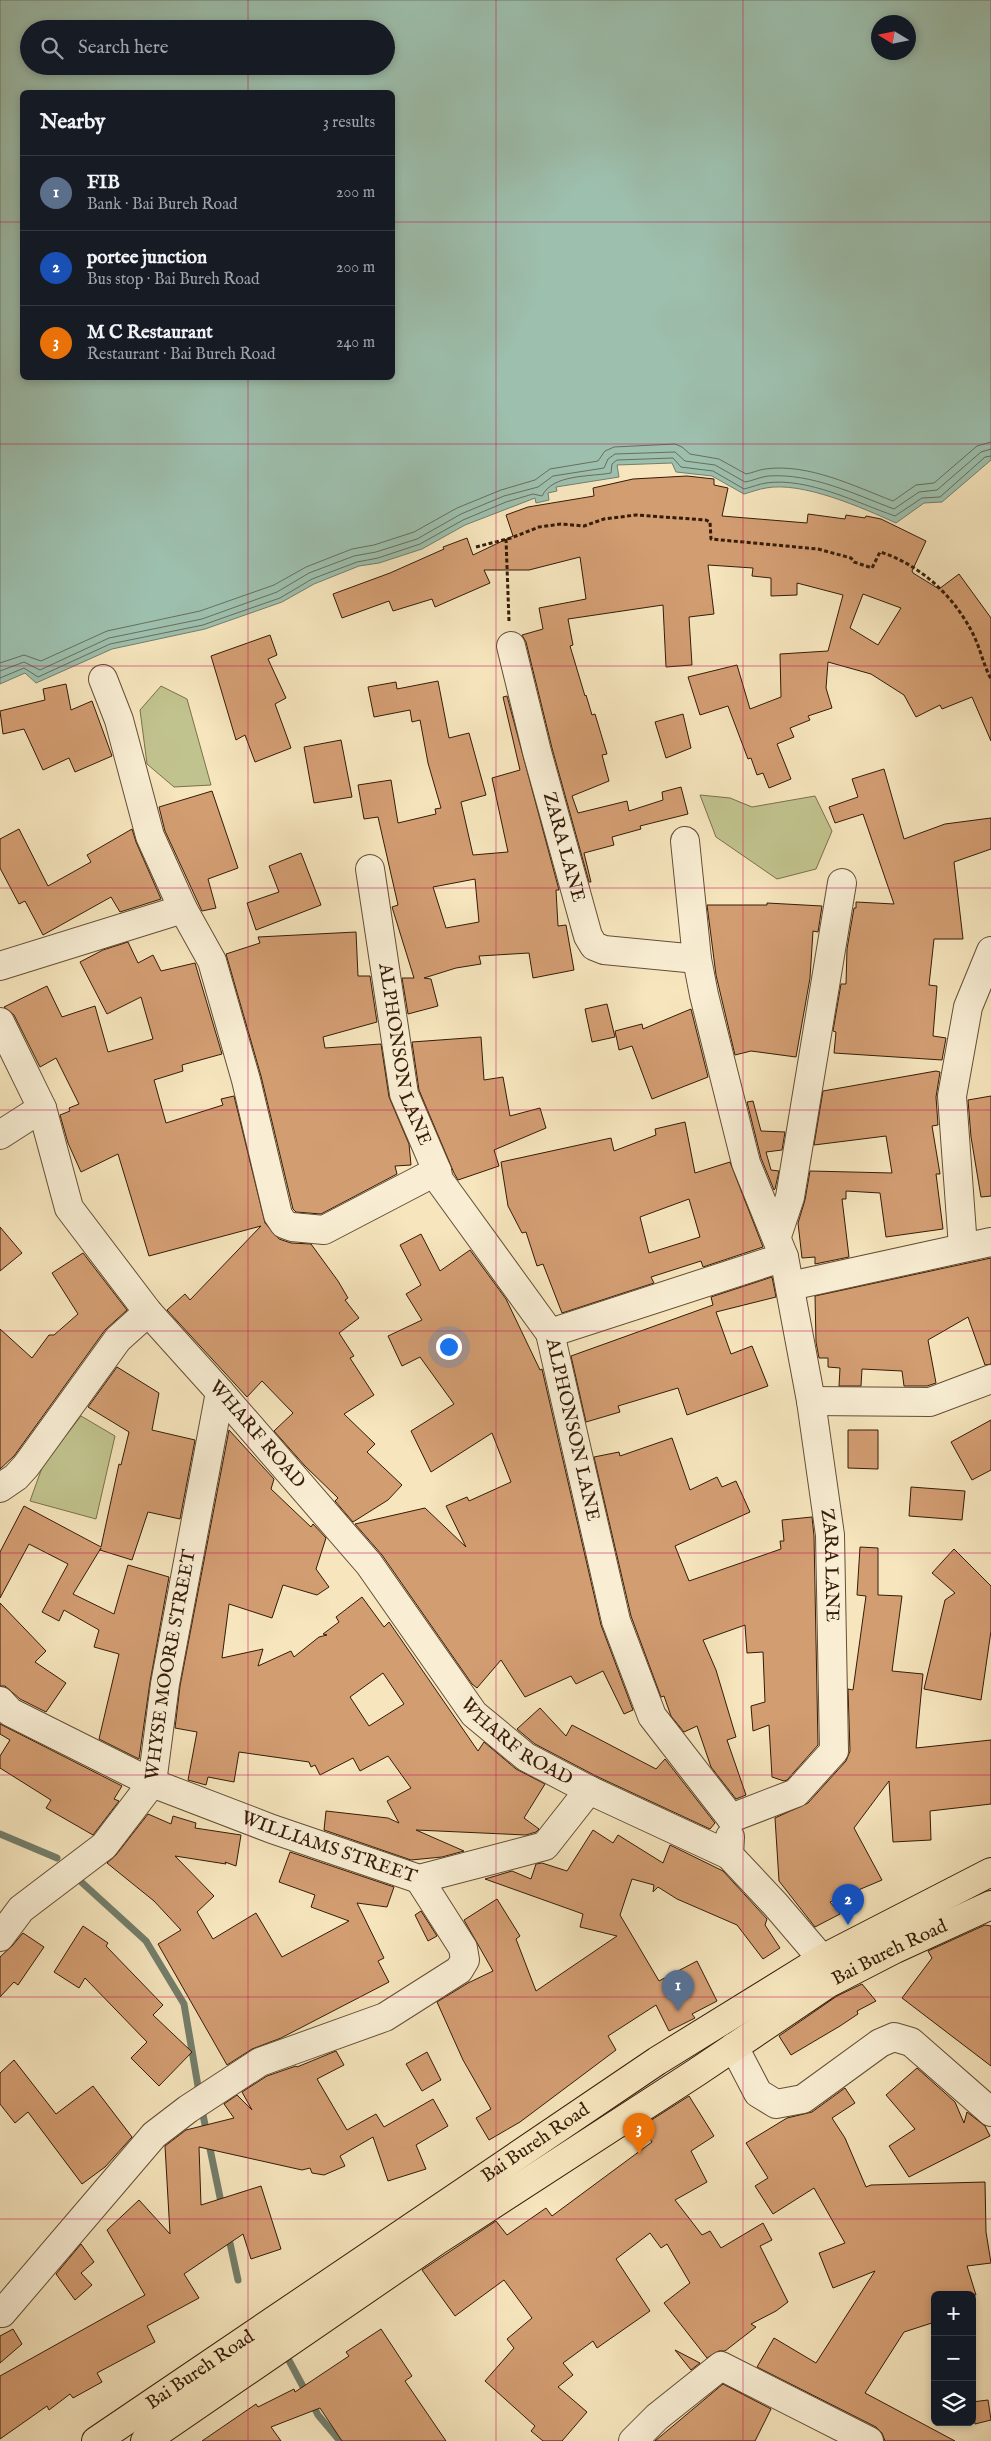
<!DOCTYPE html>
<html lang="en">
<head>
<meta charset="utf-8">
<style>
	:root { --surface:#171b24; --page:#242831; --text:#f1f3f6; --muted:#9ea1a6; --line:#363941; --accent:#c59692 }
	body { margin:0; font-family:"IM FELL English",serif; background:var(--page); color:var(--text) }
	.controls { position:absolute; right:15px; bottom:15px; display:grid; overflow:hidden; border-radius:8px; box-shadow:0 2px 8px #0003 }
	.controls button { width:45px; height:45px; display:grid; place-items:center; padding:0; border:0; border-bottom:1px solid var(--line); background:var(--surface); color:var(--text); font:25px sans-serif }
	.compass { position:absolute; left:871px; top:15px; width:45px; height:45px; border-radius:50%; background:var(--surface); box-shadow:0 2px 8px #0003; rotate:280deg }
	.you { position:absolute; left:448px; top:1346px; width:18px; height:18px; margin:-12px; border:4px solid #fff; border-radius:50%; background:#1a73e8; box-shadow:0 0 0 8px #1a73e833 }
	.badge { display:grid; place-items:center; width:32px; height:32px; border-radius:50%; background:var(--accent); color:#fff; font-size:16px; font-weight:700 }
	.pin { position:absolute; translate:-50% -41px; filter:drop-shadow(0 1px 2px #0008) }
	.pin::after { content:''; position:absolute; top:26px; width:18px; height:15px; background:inherit; clip-path:polygon(0 0,100% 0,50% 100%) }
	.list { margin:0; padding:0; list-style:none }
	h2 { display:flex; justify-content:space-between; align-items:center; height:65px; margin:0; padding:0 20px; font-size:21px }
	h2 small { font-size:16px; font-weight:400; color:var(--muted) }
	.list li { display:grid; grid-template-columns:32px 1fr auto; gap:15px; align-items:center; box-sizing:border-box; height:75px; padding:0 20px; border-top:1px solid var(--line) }
	.list b { display:block; font-size:19px; white-space:nowrap }
	.list p { margin:0; font-size:16px; white-space:nowrap; color:var(--muted) }
	.list em { font-size:16px; font-style:normal; color:var(--muted) }
	.icon { flex:none; width:28px; height:28px; fill:none; stroke:currentColor; stroke-width:2; stroke-linecap:round; stroke-linejoin:round }
	.map { position:relative; flex:none; width:991px; height:2441px; overflow:hidden }
	.search { position:absolute; background:var(--surface); box-shadow:0 2px 8px #0003; left:20px; top:20px; width:375px; height:55px; display:flex; align-items:center; gap:12px; box-sizing:border-box; padding:0 18px; border-radius:28px; color:var(--muted); font-size:19px }
	.panel { position:absolute; background:var(--surface); box-shadow:0 2px 8px #0003; left:20px; top:90px; width:375px; height:290px; border-radius:8px }
	.map>svg:first-child { display:block }
	.green { fill:#c1c38e; stroke:#7b704a }
	.water { fill:#9dbfad; stroke:#737e6b; fill-rule:evenodd }
	.lines { fill:none; stroke-linecap:round; stroke-linejoin:round }
	.shore { stroke:#696e5a; stroke-width:1 }
	.stream { stroke:#737e6b; stroke-width:7 }
	.building { fill:#d39d72; stroke:#351c07; fill-rule:evenodd }
	.minor-casing { stroke:#654e34; stroke-width:30 }
	.trunk-casing { stroke:#351c07; stroke-width:30 }
	.path { stroke:#351c07; stroke-width:3; stroke-dasharray:4 2.5; stroke-linecap:butt }
	.minor { stroke:#f9eed4; stroke-width:28 }
	.trunk { stroke:#f6e5bd; stroke-width:28 }
	.grid { fill:none; stroke:#c2185b; stroke-width:1; stroke-opacity:0.55 }
	.labels { text-anchor:middle; dominant-baseline:central; stroke-width:4.5; stroke-linejoin:round; paint-order:stroke }
	.street-label { font-size:19px; fill:#351c07; stroke:#f9eed4 }
</style>
</head>
<body>
<div class="map">
<svg width="991" height="2441" viewBox="0 0 991 2441">
	<rect width="100%" height="100%" fill="#f6e5bd"/>
	<filter id="stains"><feTurbulence type="fractalNoise" baseFrequency=".004" numOctaves="4"/><feColorMatrix values="0 0 0 0 .2 0 0 0 0 .09 0 0 0 0 .02 0 0 0 .5 -.17"/></filter>
	<radialGradient id="worn" r=".72"><stop offset=".6" stop-color="#630" stop-opacity="0"/><stop offset="1" stop-color="#630" stop-opacity=".3"/></radialGradient>
	<g class="green">
		<polygon points="161,686 187,699 211,785 174,787 147,764 140,710"/>
		<polygon points="700,795 730,798 752,807 815,796 832,831 816,869 777,879 716,837"/>
		<polygon points="81,1416 115,1436 96,1519 30,1501 43,1465"/>
	</g>
	<path class="water" d="M0,0H991V460L942,502L924,503L896,523C863,508 802,481 766,488C759,489 751,492 744,494L712,476L676,472L672,463L617,465L619,477L556,487L557,491L548,493L549,500L536,503L535,498L465,525L422,549L379,563L359,566L314,584L282,602L205,629L112,649L36,683L25,673L0,684ZM878,22H908V52H878ZM29,29H386V66H29ZM22,92H392V378H22Z"/>
	<g class="lines">
		<g class="shore">
			<path d="M0,663L24,655L41,661L107,631L200,611L274,585L306,567L352,549L374,545L414,532L457,508L501,490L535,480L550,469L598,461L605,451L614,447L675,444L682,447L690,454L719,459L746,474C752,473 758,470 765,469C808,463 854,486 893,501L916,485L934,483L977,446L991,442"/>
			<path d="M0,671L24,662L40,670L109,638L202,619L277,592L309,573L354,556L376,552L417,539L461,514L504,496L538,487L553,476L604,468L608,459L615,454L675,452L685,461L715,465L745,482C752,481 760,477 768,476C812,473 854,494 894,509L919,492L937,490L981,452L991,449"/>
			<path d="M0,678L24,668L38,677L110,644L203,625L234,614L280,598L312,579L357,562L378,558L420,544L463,520L506,502L533,494L542,496C553,474 588,477 611,473L612,464L617,460L673,458L681,467L713,471L744,489C752,487 759,484 766,483C808,477 857,503 895,516L922,498L940,497L985,457L991,456"/>
		</g>
		<g class="stream">
			<polyline points="0,1834 57,1858"/>
			<polyline points="78,1879 146,1941 184,2004 199,2092"/>
			<polyline points="202,2110 222,2207"/>
			<polyline points="228,2234 238,2280"/>
			<polyline points="285,2353 307,2394"/>
			<polyline points="312,2403 318,2415 340,2441"/>
		</g>
	</g>
	<g class="building">
		<path d="M687,476L714,479V485L728,488L722,516L807,523L808,514L845,519L846,515L865,518L866,516L881,519L926,541L912,571L913,573L939,589L959,574L991,618V741L972,697L942,709L940,705L916,717L904,695L871,674L828,662L826,688L832,708L808,716L810,720L790,728L794,737L777,744L791,779L769,788L763,773L757,775L751,758L748,759L728,706L700,715L688,677L737,665L750,709L781,697L780,654L828,651L843,595L797,583V595L771,596V578L752,576L753,568L708,565L714,614L689,617L692,665L666,667L663,605L568,619L573,645L570,646L585,696L586,695L592,715L595,714L607,754L602,755L609,781L572,796L578,813L627,801L629,811L663,800L662,792L681,787L688,814L640,826L641,829L612,837L614,845L584,853L591,882H589L552,748L526,642L522,635L543,629L539,608L586,599L580,557L529,570H484L490,583L435,607L432,599L393,611L389,601L342,618L333,594L390,573L444,549L443,547L467,538L473,555L513,536L506,515L528,507L594,496L593,488L633,479ZM863,594L901,608L878,645L850,628Z"/>
		<polygon points="270,635 277,655 268,659 286,698 275,704 291,748 255,762 245,735 236,740 211,656"/>
		<path d="M438,681L449,738L469,733L486,795L461,802L473,855L508,852L492,778L520,770L503,697L507,696L559,890H556L558,926L566,925L574,970L533,978L529,953L479,956L481,964L456,968L424,978L431,979L438,1006L408,1014L402,978H414L392,907L398,905L378,817L364,819L358,785L391,780L398,823L436,814L435,809L441,808L428,763L420,720L412,722L410,710L374,717L368,687L396,682L397,689ZM475,879L479,922L446,928L433,887Z"/>
		<polygon points="66,684 71,710 92,701 112,756 75,772 69,758 43,770 24,729 3,734 0,711 45,700 43,689"/>
		<polygon points="683,714 691,748 666,758 655,722"/>
		<polygon points="341,740 352,797 314,803 304,747"/>
		<polygon points="884,769 904,839 945,824 991,818 991,849 954,862 963,939 934,939 929,985 937,986 933,1036 946,1038 942,1060 834,1053 836,1032 833,1031 841,984 846,984 847,949 854,908 856,908 856,902 894,904 863,814 835,823 829,807 858,797 852,779"/>
		<polygon points="212,791 238,868 208,879 216,908 202,911 165,831 159,807"/>
		<polygon points="19,829 48,886 91,862 87,855 132,829 136,842 161,899 120,912 111,897 43,935 25,901 19,904 0,868 0,839"/>
		<polygon points="301,853 321,905 256,930 247,903 279,892 269,866"/>
		<polygon points="767,903 822,906 818,932 813,931 810,978 796,1057 751,1051 735,1055 716,975 707,905 767,905"/>
		<polygon points="356,932 358,976 370,976 377,1022 323,1037 325,1048 381,1044 389,1097 409,1144 411,1165 395,1166 397,1174 321,1214 296,1212 293,1209 261,1076 226,954 260,943 258,937"/>
		<polygon points="128,942 138,963 153,955 161,971 195,963 222,1054 182,1065 183,1071 154,1080 166,1123 223,1105 221,1099 234,1096 265,1223 279,1239 291,1243 311,1244 338,1281 348,1298 345,1300 359,1318 339,1333 354,1356 350,1358 374,1395 344,1414 375,1444 367,1452 402,1485 388,1500 353,1522 335,1501 338,1498 305,1466 274,1431 293,1413 262,1381 247,1397 167,1310 185,1294 190,1300 261,1226 149,1256 118,1154 81,1172 68,1143 60,1115 70,1111 69,1108 79,1104 56,1058 40,1067 14,1015 4,1007 47,986 62,1017 95,1006 108,1052 153,1039 141,997 107,1014 80,962 103,950"/>
		<polygon points="607,1004 615,1037 592,1042 585,1009"/>
		<polygon points="691,1009 708,1077 652,1099 632,1046 619,1050 615,1031 642,1024 643,1029"/>
		<polygon points="481,1037 484,1080 503,1077 510,1116 540,1108 546,1128 494,1150 499,1166 458,1180 454,1173 419,1090 412,1042"/>
		<polygon points="936,1071 940,1072 936,1097 938,1125 932,1126 940,1174 936,1174 943,1229 886,1237 880,1193 846,1191 846,1199 842,1199 849,1257 815,1264 815,1257 802,1258 798,1223 805,1200 810,1171 892,1173 886,1136 814,1145 823,1091"/>
		<polygon points="991,1096 991,1196 981,1197 971,1137 968,1100"/>
		<polygon points="753,1101 761,1131 785,1132 782,1150 766,1152 771,1170 779,1171 775,1189 774,1190 761,1158 747,1102"/>
		<path d="M685,1122L695,1173L730,1162L763,1247L703,1267L701,1261L651,1277L654,1283L562,1313L543,1264L537,1266L526,1232L522,1233L508,1206L501,1162L611,1138L614,1151L656,1135L655,1129ZM689,1199L700,1237L649,1253L640,1217Z"/>
		<polygon points="0,1227 22,1253 0,1271"/>
		<polygon points="421,1234 440,1271 470,1250 506,1299 540,1370 542,1369 601,1625 633,1710 624,1714 603,1671 576,1684 571,1676 525,1697 501,1660 477,1688 472,1684 382,1555 355,1524 425,1508 466,1547 446,1506 467,1497 469,1501 511,1482 492,1433 431,1472 411,1431 454,1404 420,1357 402,1366 388,1336 422,1320 406,1294 421,1285 400,1245"/>
		<polygon points="83,1253 127,1310 105,1330 14,1456 0,1469 0,1329 32,1358 49,1335 54,1335 78,1314 52,1273"/>
		<polygon points="991,1258 991,1364 985,1365 968,1317 928,1340 936,1383 927,1386 904,1386 902,1371 862,1369 861,1386 839,1386 840,1368 828,1367 828,1358 819,1358 816,1342 815,1296"/>
		<polygon points="772,1277 776,1297 716,1312 731,1354 752,1346 768,1386 687,1415 678,1388 618,1406 620,1412 586,1422 571,1356 713,1305 711,1297"/>
		<polygon points="117,1367 159,1393 152,1430 195,1440 180,1519 148,1512 132,1560 100,1550 101,1548 73,1594 114,1614 128,1565 169,1577 150,1682 139,1759 99,1739 119,1654 94,1647 99,1630 64,1610 59,1621 42,1612 68,1564 29,1544 0,1598 0,1552 24,1506 101,1547 119,1464 121,1465 129,1432 88,1407"/>
		<polygon points="991,1420 991,1470 972,1480 951,1442"/>
		<path d="M229,1430L274,1479L271,1489L311,1527L313,1524L326,1538L316,1569L329,1587L317,1595L283,1585L272,1618L229,1604L222,1658L263,1649L258,1666L291,1651L294,1657L319,1637L327,1635L323,1634L339,1622L336,1617L362,1597L384,1627L389,1622L478,1751L484,1742L516,1769L545,1784L524,1818L539,1829L536,1832L526,1835L416,1830L464,1851L442,1857L411,1860L324,1830L326,1811L388,1818L399,1823L387,1801L411,1788L388,1756L360,1771L353,1758L320,1775L315,1765L311,1767L309,1762L239,1752L234,1782L208,1777L206,1785L188,1780L197,1732L175,1728L180,1686ZM383,1673L404,1704L369,1726L350,1697Z"/>
		<polygon points="848,1430 878,1430 878,1469 848,1468"/>
		<polygon points="672,1438 690,1490 717,1477 722,1487 736,1481 750,1512 675,1546 689,1581 781,1549 780,1541 784,1541 782,1520 812,1517 814,1536 818,1745 787,1780 784,1781 772,1777 769,1725 753,1731 751,1706 765,1702 763,1652 747,1653 745,1625 703,1640 716,1670 736,1737 727,1740 746,1795 736,1799 711,1767 697,1726 684,1732 671,1716 664,1696 661,1697 631,1616 594,1457 619,1452 620,1456"/>
		<polygon points="911,1487 965,1491 962,1520 909,1516"/>
		<polygon points="860,1547 878,1548 878,1595 902,1596 892,1671 923,1674 916,1748 991,1740 991,1804 930,1811 931,1840 893,1842 889,1781 854,1828 882,1880 830,1902 840,1914 815,1927 779,1881 775,1818 808,1803 846,1761 850,1751 848,1689 853,1690 866,1596 857,1595"/>
		<polygon points="954,1549 991,1586 991,1631 981,1700 924,1689 945,1600 955,1593 932,1573"/>
		<polygon points="0,1603 46,1651 35,1662 66,1683 46,1712 20,1699 5,1686 0,1686"/>
		<polygon points="540,1708 566,1736 572,1725 656,1769 665,1759 715,1823 710,1829 596,1776 535,1744 517,1729"/>
		<polygon points="0,1724 122,1786 114,1799 119,1801 93,1835 46,1808 51,1800 0,1768 0,1756 10,1740 0,1734"/>
		<polygon points="148,1814 171,1824 173,1816 196,1823 195,1828 241,1835 236,1866 225,1862 226,1864 175,1856 214,1896 197,1912 213,1939 256,1913 282,1957 349,1921 311,1907 315,1895 279,1882 290,1852 394,1887 387,1907 357,1903 384,1958 378,1961 389,1982 281,2038 252,2049 227,2065 158,1944 181,1930 154,1901 107,1863 116,1855"/>
		<polygon points="593,1830 613,1843 618,1835 663,1863 670,1845 723,1871 767,1919 765,1925 780,1948 763,1959 737,1925 677,1899 658,1887 653,1892 654,1885 632,1879 620,1915 659,1981 697,1961 717,2001 692,2014 695,2018 669,2031 656,2005 608,2036 616,2050 520,2122 489,2140 476,2118 491,2109 463,2060 437,2002 468,1983 493,1971 464,1920 497,1899 520,1936 516,1939 536,1991 617,1936 580,1927 583,1914 485,1879 512,1871 531,1879 536,1864 542,1863 567,1871"/>
		<polygon points="421,1911 437,1936 428,1941 415,1915"/>
		<polygon points="985,1925 991,1926 991,2066 902,1998 932,1958 928,1951"/>
		<polygon points="83,1926 108,1943 106,1946 163,2005 153,2015 192,2052 159,2086 131,2058 147,2042 85,1978 79,1988 54,1972"/>
		<polygon points="23,1933 44,1947 18,1985 14,1982 0,1997 0,1957 12,1946"/>
		<polygon points="862,1984 876,2001 857,2011 858,2014 840,2026 791,2055 779,2036 837,1996"/>
		<polygon points="336,2051 344,2065 317,2079 347,2130 376,2114 384,2127 433,2099 448,2126 416,2145 426,2169 388,2181 373,2137 340,2156 345,2166 324,2175 312,2173 310,2168 302,2170 199,2147 201,2205 261,2186 281,2249 251,2259 243,2234 184,2274 199,2298 147,2326 155,2342 97,2373 102,2382 73,2398 70,2394 49,2410 47,2406 0,2439 0,2376 145,2295 107,2230 139,2200 170,2234 165,2146 186,2130 234,2118 224,2104 237,2095 252,2110 242,2092 267,2076 296,2066 297,2067"/>
		<polygon points="427,2052 441,2080 422,2091 406,2064"/>
		<polygon points="14,2060 56,2114 93,2086 132,2137 105,2167 82,2184 28,2112 15,2123 0,2104 0,2073"/>
		<polygon points="917,2068 955,2102 964,2123 967,2112 985,2126 990,2136 909,2177 889,2146 915,2129 886,2095"/>
		<polygon points="845,2088 855,2103 832,2118 845,2138 866,2187 871,2185 985,2182 986,2232 991,2263 967,2266 976,2295 935,2295 935,2322 904,2332 865,2393 955,2441 885,2441 882,2433 876,2427 757,2367 774,2338 816,2363 875,2271 833,2288 819,2253 845,2243 814,2188 773,2214 755,2186 768,2178 746,2143 787,2118 812,2112"/>
		<polygon points="689,2096 714,2136 691,2151 707,2182 675,2200 702,2235 710,2231 721,2248 763,2223 772,2240 760,2246 788,2302 776,2311 751,2324 756,2327 725,2351 719,2351 707,2358 664,2303 690,2283 667,2244 661,2248 650,2233 616,2259 650,2311 597,2348 593,2341 563,2363 573,2375 558,2387 587,2412 562,2441 543,2441 531,2431 535,2426 485,2381 514,2348 507,2339 532,2318 504,2280 455,2316 422,2270 496,2221 507,2235 546,2208 552,2216 652,2142 642,2126"/>
		<polygon points="81,2244 94,2262 81,2273 92,2285 75,2300 56,2274"/>
		<polygon points="13,2329 22,2344 0,2363 0,2336"/>
		<polygon points="381,2329 412,2376 405,2381 446,2441 342,2441 320,2408 271,2427 281,2441 202,2441 256,2404 258,2407 294,2389 295,2392 349,2356 346,2352"/>
		<polygon points="675,2350 700,2363 691,2370"/>
		<polygon points="723,2384 771,2409 755,2441 655,2441"/>
		<polygon points="988,2400 991,2420 975,2424 972,2402"/>
	</g>
	<g class="lines">
		<defs>
			<g id="minor">
				<path id="s1" d="M511,646L537,752L588,936L594,946L604,950L697,959"/>
				<polyline points="103,679 119,720 150,836 183,909 212,961 246,1080 278,1215 284,1224 292,1227 324,1230 437,1171"/>
				<path id="s2" d="M685,841L697,959L704,995L746,1163L784,1257L811,1401L830,1535L834,1751L796,1793L731,1818"/>
				<path id="s3" d="M370,869L404,1094L437,1171L439,1180L550,1333L616,1621L652,1716L731,1818"/>
				<polyline points="0,966 183,909"/>
				<path id="s4" d="M0,1022L42,1108L69,1208L148,1312L220,1392L369,1564L474,1714L526,1757L589,1790"/>
				<polyline points="0,1135 42,1108"/>
				<polyline points="777,1236 790,1197 842,883"/>
				<polyline points="963,1247 952,1096 968,1007 991,951"/>
				<polyline points="790,1286 991,1242"/>
				<polyline points="550,1333 784,1257"/>
				<polyline points="811,1401 930,1402 991,1379"/>
				<polyline points="0,1488 16,1477 26,1466 118,1339 148,1312"/>
				<path id="s5" d="M0,1701L10,1712L152,1783L272,1829L419,1879L545,1846L589,1790L729,1855"/>
				<polyline points="730,1837 729,1855 775,1904 822,1959"/>
				<path id="s6" d="M0,1937L21,1909L104,1846L152,1783L165,1684L220,1392"/>
				<polyline points="734,2047 758,2093 776,2104 803,2099 880,2043 894,2037 911,2042 991,2112"/>
				<polyline points="2,2313 154,2135 188,2109 260,2062 385,2017 459,1970 465,1960 463,1948 419,1879"/>
				<polyline points="633,2441 657,2417 721,2366 869,2441"/>
			</g>
			<g id="trunk">
				<path id="s7" d="M96,2441L657,2061L822,1959L991,1872"/>
				<path id="s8" d="M145,2441L438,2240L697,2072L829,1983L895,1949L991,1905"/>
			</g>
		</defs>
		<use href="#minor" class="minor-casing"/>
		<use href="#trunk" class="trunk-casing"/>
		<g class="path">
			<polyline points="506,539 509,621"/>
			<path d="M476,547L511,538L539,527L561,524L584,526L604,519L636,515L706,520L710,522L711,539L818,549L851,558L854,562L872,568L880,552C919,564 953,595 972,632C980,647 983,664 991,679"/>
		</g>
		<use href="#minor" class="minor"/>
		<use href="#trunk" class="trunk"/>
	</g>
	<path class="grid" d="M248,0V29M496,0V2441M743,0V2441M248,66V92M0,222H22M392,222H991M248,378V2441M0,444H991M0,666H991M0,888H991M0,1110H991M0,1331H991M0,1553H991M0,1775H991M0,1997H991M0,2219H991"/>
	<g class="labels">
		<g class="street-label">
			<text stroke="none"><textPath href="#s1" startOffset="208">ZARA LANE</textPath></text>
			<text stroke="none"><textPath href="#s3" startOffset="189">ALPHONSON LANE</textPath></text>
			<text stroke="none"><textPath href="#s3" startOffset="609">ALPHONSON LANE</textPath></text>
			<text stroke="none"><textPath href="#s4" startOffset="494">WHARF ROAD</textPath></text>
			<text stroke="none"><textPath href="#s2" startOffset="742">ZARA LANE</textPath></text>
			<text stroke="none"><textPath href="#s6" startOffset="338">WHYSE MOORE STREET</textPath></text>
			<text stroke="none"><textPath href="#s4" startOffset="899">WHARF ROAD</textPath></text>
			<text stroke="none"><textPath href="#s5" startOffset="362">WILLIAMS STREET</textPath></text>
			<text stroke="none"><textPath href="#s8" startOffset="891">Bai Bureh Road</textPath></text>
			<text stroke="none"><textPath href="#s7" startOffset="531">Bai Bureh Road</textPath></text>
			<text stroke="none"><textPath href="#s7" startOffset="126">Bai Bureh Road</textPath></text>
		</g>
	</g>
	<rect width="100%" height="100%" filter="url(#stains)"/>
	<rect width="100%" height="100%" fill="url(#worn)"/>
</svg>
<div class="controls">
<button>+</button>
<button>−</button>
<button><svg class="icon" aria-label="layers" viewBox="0 0 24 24"><path d="M12 4l9 5-9 5-9-5zM3 14l9 5 9-5"/></svg></button>
</div>
<svg class="compass" viewBox="-18 -18 36 36"><path d="M0-13l5 13h-10z" fill="#e53935"/><path d="M0 13l5-13h-10z" fill="#9ea1a6"/></svg>
<div class="you"></div>
<div class="pin badge" style="left:678px;top:2011px;background:#5c6f8a">1</div>
<div class="pin badge" style="left:848px;top:1925px;background:#1a4fb4">2</div>
<div class="pin badge" style="left:639px;top:2154px;background:#e8710a">3</div>
<div class="search"><svg class="icon" aria-label="search" viewBox="0 0 24 24"><circle cx="10" cy="10" r="6"/><path d="M15 15l6 6"/></svg>Search here</div>
<section class="panel">
<h2>Nearby<small>3 results</small></h2>
<ul class="list">
<li><span class="badge" style="background:#5c6f8a">1</span><div><b>FIB</b><p>Bank · Bai Bureh Road</p></div><em>200 m</em></li>
<li><span class="badge" style="background:#1a4fb4">2</span><div><b>portee junction</b><p>Bus stop · Bai Bureh Road</p></div><em>200 m</em></li>
<li><span class="badge" style="background:#e8710a">3</span><div><b>M C Restaurant</b><p>Restaurant · Bai Bureh Road</p></div><em>240 m</em></li>
</ul>
</section>
</div>
</body>
</html>
